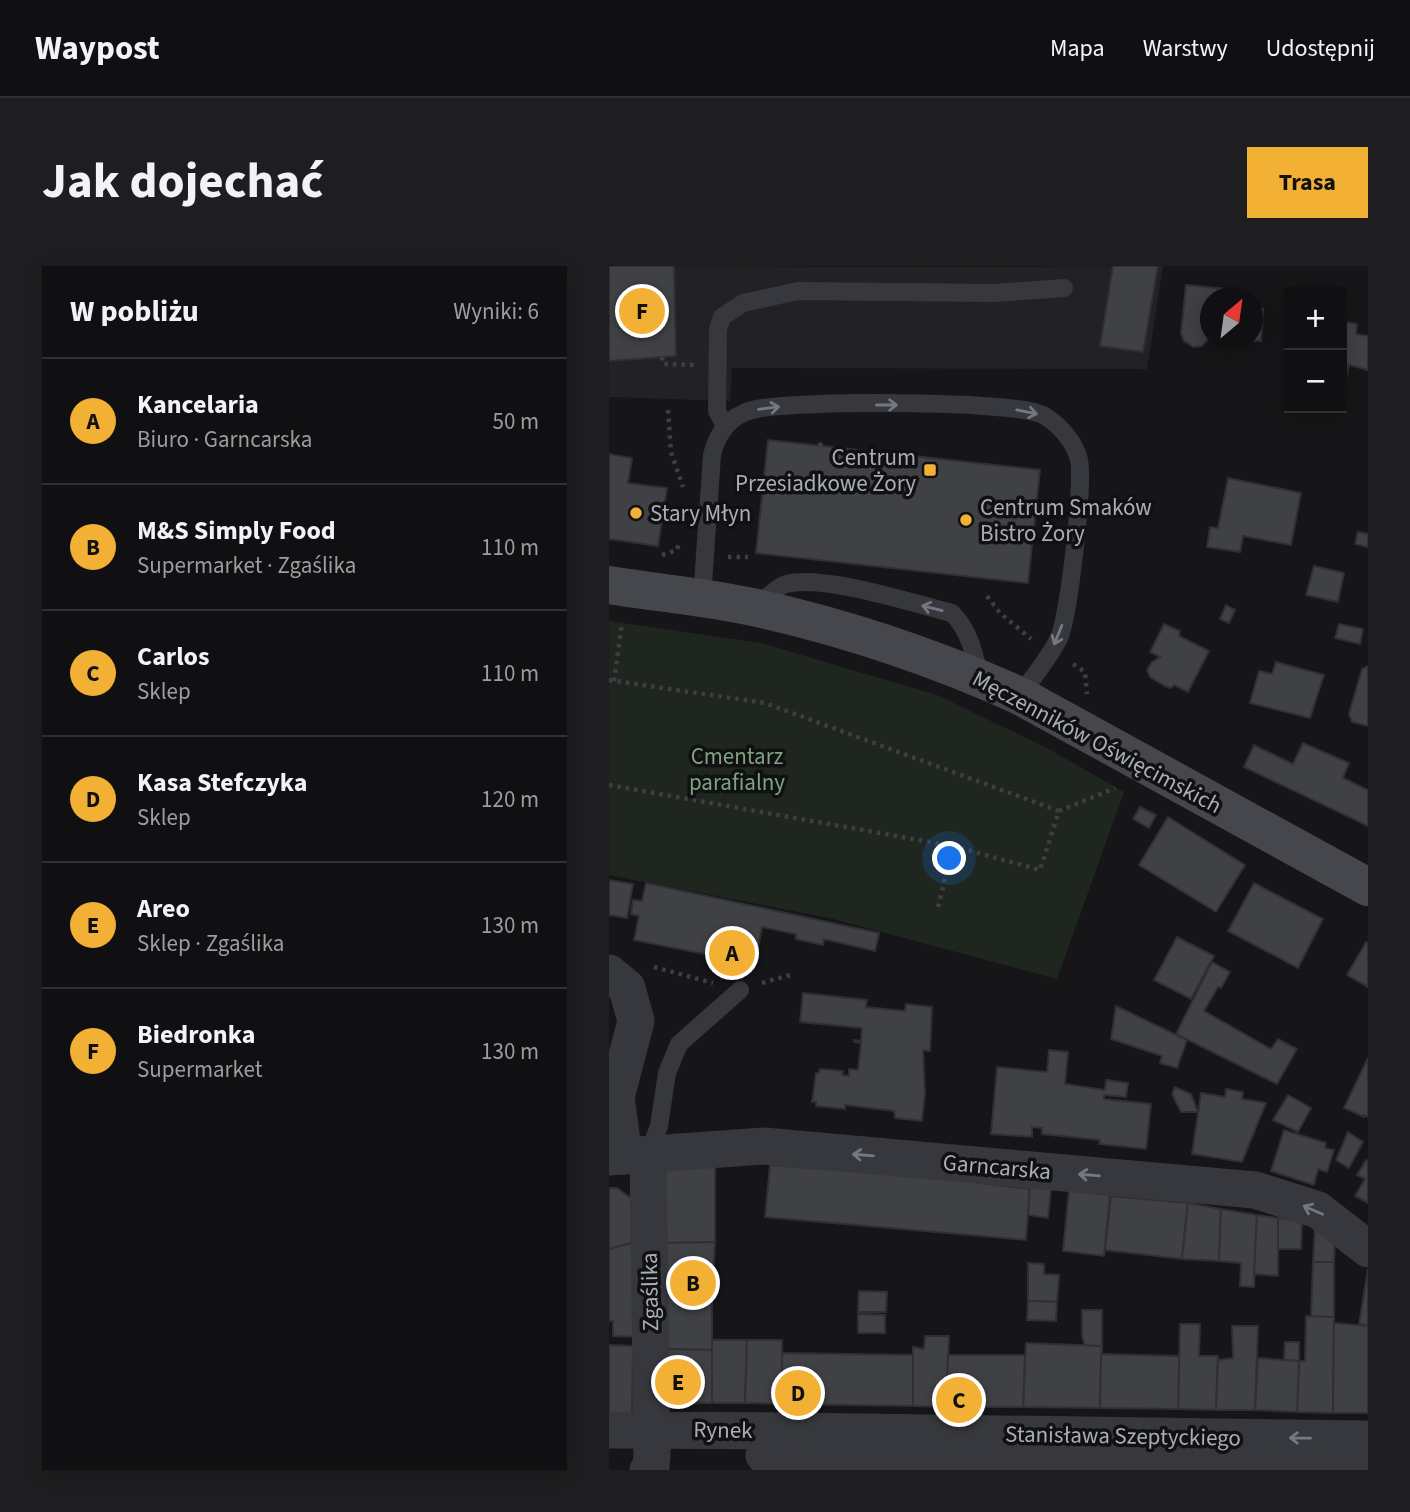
<!DOCTYPE html>
<html lang="pl">
<head>
<meta charset="utf-8">
<style>
	:root { --surface:#101012; --page:#1e1e20; --text:#f1f3f6; --muted:#9c9d9f; --line:#303032; --accent:#f2b134 }
	body { margin:0; font-family:"Source Sans 3",sans-serif; background:var(--page); color:var(--text) }
	.controls { position:absolute; right:21px; top:21px; display:grid; overflow:hidden; border-radius:0px; box-shadow:0 4px 18px #0003 }
	.controls button { width:63px; height:63px; display:grid; place-items:center; padding:0; border:0; border-bottom:2px solid var(--line); background:var(--surface); color:var(--text); font:35px sans-serif }
	.compass { position:absolute; left:591px; top:21px; width:63px; height:63px; border-radius:50%; background:var(--surface); box-shadow:0 4px 18px #0003; rotate:29deg }
	.you { position:absolute; left:341px; top:593px; width:24px; height:24px; margin:-18px; border:5px solid #fff; border-radius:50%; background:#1a73e8; box-shadow:0 0 0 10px #1a73e833 }
	.badge { display:grid; place-items:center; width:46px; height:46px; border-radius:50%; background:var(--accent); color:#111; font-size:23px; font-weight:700 }
	.pin { position:absolute; translate:-50% -50%; border:4px solid #fff; box-shadow:0 2px 7px #0006 }
	.list { margin:0; padding:0; list-style:none }
	h2 { display:flex; justify-content:space-between; align-items:center; height:91px; margin:0; padding:0 28px; font-size:30px }
	h2 small { font-size:23px; font-weight:400; color:var(--muted) }
	.list li { display:grid; grid-template-columns:46px 1fr auto; gap:21px; align-items:center; box-sizing:border-box; height:126px; padding:0 28px; border-top:2px solid var(--line) }
	.list b { display:block; font-size:26px; white-space:nowrap }
	.list p { margin:0; font-size:23px; white-space:nowrap; color:var(--muted) }
	.list em { font-size:23px; font-style:normal; color:var(--muted) }
	.map { position:relative; flex:none; width:759px; height:1204px; overflow:hidden; border-radius:0px }
	header { display:flex; align-items:center; gap:42px; box-sizing:border-box; height:98px; padding:0 35px; background:var(--surface); border-bottom:2px solid var(--line) }
	header strong { font-size:33px }
	nav { display:flex; gap:38px; margin-inline-start:auto; font-size:24px }
	.intro { display:flex; align-items:center; justify-content:space-between; box-sizing:border-box; height:168px; padding:0 42px }
	h1 { margin:0; font-size:49px }
	.button { padding:18px 32px; border-radius:0px; background:var(--accent); color:#111; font-size:24px; font-weight:700 }
	main { display:flex; gap:42px; padding:0 42px }
	aside { flex:1; background:var(--surface); border-radius:0px; box-shadow:0 4px 18px #0003 }
	.map>svg:first-child { display:block }
	.built { fill:#222225 }
	.green { fill:#1e261f }
	.building { fill:#404145; stroke:#303034; stroke-width:2 }
	.lines { fill:none; stroke-linecap:round; stroke-linejoin:round }
	.path { stroke:#3d3f44; stroke-width:4.5; stroke-dasharray:3.5 5; stroke-linecap:butt }
	.lane { stroke:#37383d; stroke-width:18 }
	.street { stroke:#37383d; stroke-width:37 }
	.secondary { stroke:#45474d; stroke-width:38 }
	.oneway { stroke:#757881 }
	.poi-dot { fill:#f2b134; stroke:#111113; stroke-width:2.5 }
	.labels { text-anchor:middle; dominant-baseline:central; stroke-width:7; stroke-linejoin:round; paint-order:stroke }
	.poi-label { font-size:23px; fill:#a8adb8; stroke:#111113; text-anchor:start }
	.street-label { font-size:23px; fill:#a8adb8; stroke:#111113 }
	.park-label { font-size:23px; fill:#7fa381; stroke:#111113 }
</style>
</head>
<body>
<header>
<strong>Waypost</strong>
<nav><a>Mapa</a><a>Warstwy</a><a>Udostępnij</a></nav>
</header>
<div class="intro"><h1>Jak dojechać</h1><a class="button">Trasa</a></div>
<main>
<aside>
<h2>W pobliżu<small>Wyniki: 6</small></h2>
<ul class="list">
<li><span class="badge">A</span><div><b>Kancelaria</b><p>Biuro · Garncarska</p></div><em>50 m</em></li>
<li><span class="badge">B</span><div><b>M&amp;S Simply Food</b><p>Supermarket · Zgaślika</p></div><em>110 m</em></li>
<li><span class="badge">C</span><div><b>Carlos</b><p>Sklep</p></div><em>110 m</em></li>
<li><span class="badge">D</span><div><b>Kasa Stefczyka</b><p>Sklep</p></div><em>120 m</em></li>
<li><span class="badge">E</span><div><b>Areo</b><p>Sklep · Zgaślika</p></div><em>130 m</em></li>
<li><span class="badge">F</span><div><b>Biedronka</b><p>Supermarket</p></div><em>130 m</em></li>
</ul>
</aside>
<div class="map">
<svg width="759" height="1204" viewBox="0 0 759 1204">
	<rect width="100%" height="100%" fill="#161618"/>
	<polygon class="built" points="0,0 340,1 554,0 538,103 123,102 121,135 0,131"/>
	<polygon class="green" points="0,355 152,377 328,429 438,482 515,526 448,713 220,652 0,609"/>
	<g class="building">
		<polygon points="0,0 65,0 67,90 0,95"/>
		<polygon points="504,0 549,0 534,86 491,80"/>
		<polygon points="577,19 627,24 626,32 601,32 601,71 593,80 584,81 575,75 572,67"/>
		<polygon points="643,42 654,43 652,75 636,74 643,74"/>
		<polygon points="733,55 748,58 747,68 759,70 759,104 740,99 735,121 733,121"/>
		<polygon points="159,174 431,204 419,317 147,287"/>
		<polygon points="0,188 23,192 19,217 58,222 49,280 0,273"/>
		<polygon points="619,212 692,227 682,279 634,270 631,286 598,281 601,261 609,262"/>
		<polygon points="749,266 759,268 759,281 746,278"/>
		<polygon points="705,300 735,307 729,336 697,329"/>
		<polygon points="617,339 626,344 620,357 611,353"/>
		<polygon points="555,358 571,365 570,370 600,385 579,426 565,419 562,422 556,420 541,411 538,404 543,396 551,391 541,386"/>
		<polygon points="730,358 754,363 751,378 726,372"/>
		<polygon points="667,396 715,409 701,452 641,437 650,405 663,408"/>
		<polygon points="759,400 759,460 743,456 740,448 753,403"/>
		<polygon points="694,477 740,497 734,512 759,524 759,560 635,501 645,479 684,498"/>
		<polygon points="531,541 547,549 540,562 524,553"/>
		<polygon points="559,551 636,599 607,646 530,599"/>
		<polygon points="0,614 24,618 18,652 0,649"/>
		<polygon points="37,617 270,667 266,685 215,673 214,679 187,673 187,668 153,661 146,698 25,674 30,650 22,648 24,634 33,635"/>
		<polygon points="645,617 714,653 689,702 619,665"/>
		<polygon points="568,671 605,690 582,733 545,714"/>
		<polygon points="757,676 759,677 759,721 738,709"/>
		<polygon points="603,696 621,706 612,722 609,721 595,745 662,783 669,773 688,783 668,818 567,768"/>
		<polygon points="194,727 258,734 257,741 296,745 297,738 323,741 321,785 314,784 316,827 313,855 286,852 285,845 236,839 236,843 207,840 207,836 203,836 207,807 210,807 211,803 234,805 233,809 240,810 240,803 249,804 252,777 245,776 245,774 252,775 253,762 191,756"/>
		<polygon points="507,740 578,774 568,802 551,797 553,790 502,773"/>
		<polygon points="440,784 459,786 456,818 496,824 497,814 519,817 517,831 495,829 495,833 542,838 537,883 490,878 491,874 433,868 433,862 423,861 423,871 382,868 388,801 438,806"/>
		<polygon points="759,792 759,851 755,849 755,851 735,842"/>
		<polygon points="566,821 582,828 589,846 572,846 563,828"/>
		<polygon points="617,823 634,826 633,833 657,837 633,896 583,888 592,827 616,831"/>
		<polygon points="679,829 702,842 689,866 664,854"/>
		<polygon points="675,864 717,877 716,882 725,884 718,906 709,903 705,919 662,905"/>
		<polygon points="739,866 754,876 740,902 727,894"/>
		<polygon points="56,892 106,892 106,976 56,977"/>
		<polygon points="757,894 759,895 759,937 746,930 756,913 748,909"/>
		<polygon points="161,899 313,910 421,923 417,974 156,951"/>
		<polygon points="421,921 442,923 439,952 419,949"/>
		<polygon points="0,922 8,922 22,932 23,977 0,983"/>
		<polygon points="460,924 501,929 495,990 454,985"/>
		<polygon points="502,930 579,937 573,993 496,984"/>
		<polygon points="579,937 612,943 610,995 573,993"/>
		<polygon points="612,943 648,949 645,1021 631,1020 632,997 610,995"/>
		<polygon points="648,949 669,952 669,1010 645,1008"/>
		<polygon points="669,952 693,955 692,983 669,983"/>
		<polygon points="706,961 726,973 725,996 704,996"/>
		<polygon points="106,976 103,1029 53,1029 56,977"/>
		<polygon points="23,977 30,1071 4,1070 4,1055 0,1055 0,983"/>
		<polygon points="704,996 725,996 725,1051 702,1051"/>
		<polygon points="419,997 435,998 435,1008 450,1009 448,1036 419,1035"/>
		<polygon points="759,1003 759,1060 750,1058"/>
		<polygon points="250,1025 278,1026 277,1046 249,1046"/>
		<polygon points="53,1029 103,1029 103,1084 54,1083"/>
		<polygon points="419,1035 448,1036 447,1055 418,1054"/>
		<polygon points="473,1044 493,1044 493,1080 476,1080 473,1070"/>
		<polygon points="249,1048 276,1049 276,1067 249,1067"/>
		<polygon points="697,1050 725,1051 724,1147 688,1146 690,1095 696,1095"/>
		<polygon points="725,1057 759,1060 759,1147 724,1147"/>
		<polygon points="571,1058 591,1058 590,1090 609,1090 607,1144 569,1143"/>
		<polygon points="623,1060 649,1060 646,1144 607,1144 609,1094 624,1092"/>
		<polygon points="316,1070 340,1070 337,1141 304,1140 304,1081 315,1083"/>
		<polygon points="103,1074 138,1074 136,1137 103,1137"/>
		<polygon points="138,1074 173,1074 173,1138 136,1137"/>
		<polygon points="676,1076 690,1076 690,1095 675,1094"/>
		<polygon points="417,1077 493,1080 491,1142 414,1141"/>
		<polygon points="0,1079 24,1080 23,1148 0,1148"/>
		<polygon points="54,1083 103,1084 103,1137 53,1138"/>
		<polygon points="173,1087 304,1089 304,1140 173,1138"/>
		<polygon points="492,1088 570,1090 569,1143 491,1142"/>
		<polygon points="339,1089 416,1089 414,1141 337,1141"/>
		<polygon points="649,1092 690,1095 688,1146 646,1144"/>
	</g>
	<g class="lines">
		<g class="path">
			<polyline points="53,91 54,98 85,99"/>
			<polyline points="59,144 62,186 74,221"/>
			<polyline points="211,180 213,173"/>
			<polyline points="53,289 68,284 70,278"/>
			<polyline points="119,291 139,291"/>
			<polyline points="378,330 391,347 422,373"/>
			<polyline points="464,398 476,406 478,428"/>
			<polyline points="0,414 156,437 450,545"/>
			<polyline points="5,415 13,357"/>
			<polyline points="0,519 344,580 431,604 450,545 506,522"/>
			<polyline points="329,641 344,580"/>
			<polyline points="45,701 104,717"/>
			<polyline points="153,717 181,709"/>
		</g>
		<g class="lane">
			<polyline points="116,160 108,145 109,63 113,51 134,37 189,25 386,27 455,22"/>
			<path d="M93,332L103,189C108,168 120,150 143,144C178,134 405,134 434,149C450,158 466,176 470,194C475,217 460,350 450,372C441,391 423,412 411,430"/>
			<path d="M148,342C156,334 167,321 177,318C214,308 303,337 343,347C361,365 365,388 371,412"/>
			<polyline points="39,889 50,860 58,807 70,778 131,724"/>
		</g>
		<g class="street">
			<polyline points="0,707 18,722 27,755 7,831 15,890"/>
			<polyline points="0,891 155,880 646,924 709,944 759,983"/>
			<polyline points="0,1164 184,1165 184,1176"/>
			<polyline points="155,1189 184,1165 759,1173"/>
			<polyline points="184,1199 484,1197 759,1201"/>
			<polyline points="39,1204 42,1201 43,1188 39,889"/>
		</g>
		<path class="secondary" d="M0,319C49,327 99,331 148,342C238,362 327,392 411,430L759,621"/>
	</g>
	<defs><path id="oneway-shaft" d="M-6 0H5M1.5-3L5.5 0L1.5 3" fill="none" stroke-width="1.6" stroke-linecap="round" stroke-linejoin="round" transform="scale(1.75)"/></defs>
	<g class="oneway">
		<use href="#oneway-shaft" transform="translate(278 139)"/>
		<use href="#oneway-shaft" transform="translate(160 142) rotate(-7)"/>
		<use href="#oneway-shaft" transform="translate(418 146) rotate(11)"/>
		<use href="#oneway-shaft" transform="translate(323 342) rotate(-166)"/>
		<use href="#oneway-shaft" transform="translate(449 369) rotate(112)"/>
		<use href="#oneway-shaft" transform="translate(254 889) rotate(-175)"/>
		<use href="#oneway-shaft" transform="translate(480 909) rotate(-175)"/>
		<use href="#oneway-shaft" transform="translate(704 944) rotate(-156)"/>
		<use href="#oneway-shaft" transform="translate(691 1172) rotate(-179)"/>
	</g>
	<g class="poi-dot">
		<rect x="314" y="197" width="14" height="14" rx="3.5"/>
		<circle cx="27" cy="247" r="7"/>
		<circle cx="357" cy="254" r="7"/>
	</g>
	<g class="labels">
		<g class="poi-label">
			<text x="307" y="191" text-anchor="end">Centrum<tspan x="307" dy="26">Przesiadkowe Żory</tspan></text>
			<text x="371" y="241">Centrum Smaków<tspan x="371" dy="26">Bistro Żory</tspan></text>
			<text x="41" y="247">Stary Młyn</text>
		</g>
		<g class="street-label">
			<text transform="translate(488 476) rotate(28)">Męczenników Oświęcimskich</text>
			<text transform="translate(388 901) rotate(5)">Garncarska</text>
			<text transform="translate(41 1026) rotate(-91)">Zgaślika</text>
			<text transform="translate(114 1164) rotate(1)">Rynek</text>
			<text transform="translate(514 1170) rotate(1)">Stanisława Szeptyckiego</text>
		</g>
		<g class="park-label">
			<text x="128" y="490">Cmentarz<tspan x="128" dy="26">parafialny</tspan></text>
		</g>
	</g>
</svg>
<div class="controls">
<button>+</button>
<button>−</button>
</div>
<svg class="compass" viewBox="-18 -18 36 36"><path d="M0-13l5 13h-10z" fill="#e53935"/><path d="M0 13l5-13h-10z" fill="#9c9d9f"/></svg>
<div class="you"></div>
<div class="pin badge" style="left:123px;top:687px">A</div>
<div class="pin badge" style="left:84px;top:1017px">B</div>
<div class="pin badge" style="left:350px;top:1134px">C</div>
<div class="pin badge" style="left:189px;top:1127px">D</div>
<div class="pin badge" style="left:69px;top:1116px">E</div>
<div class="pin badge" style="left:33px;top:45px">F</div>
</div>
</main>
</body>
</html>
